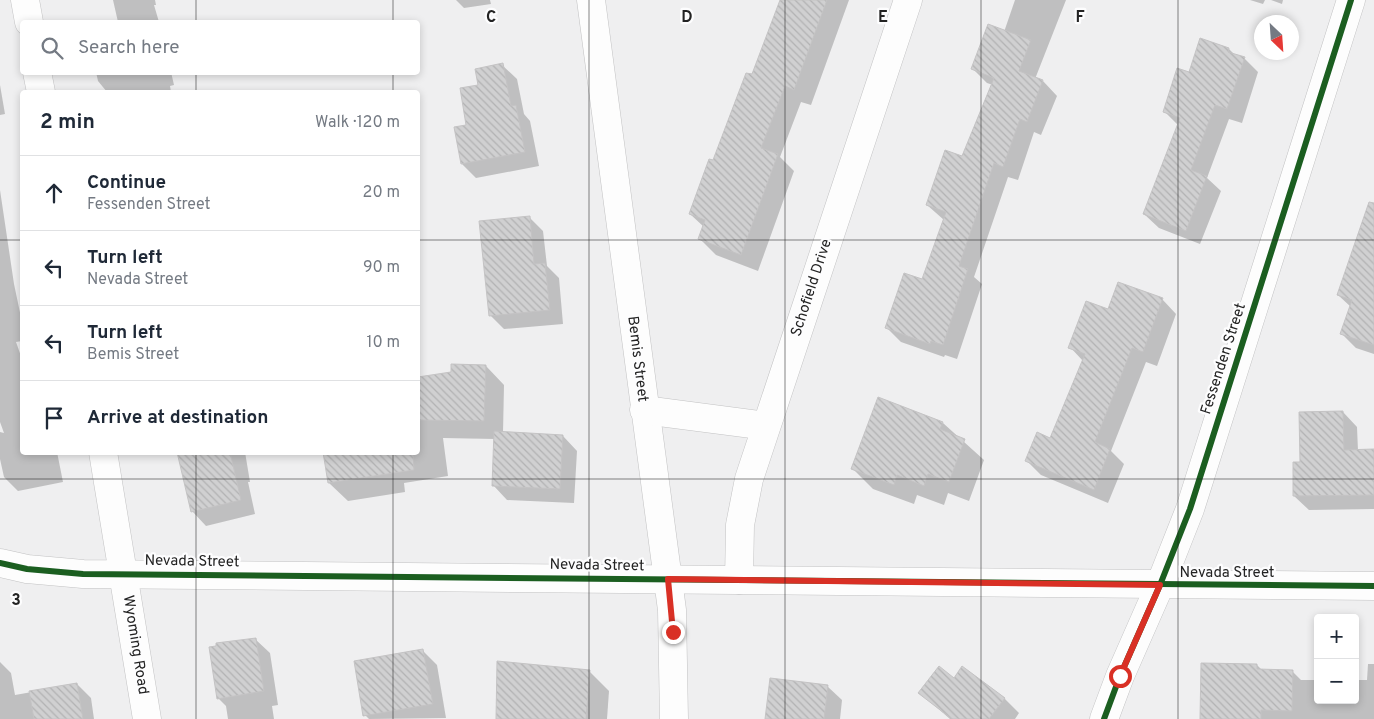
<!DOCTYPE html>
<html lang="en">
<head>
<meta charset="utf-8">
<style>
	:root { --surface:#fff; --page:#f2f2f3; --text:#1f2937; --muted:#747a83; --line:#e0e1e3 }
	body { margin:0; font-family:Overpass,sans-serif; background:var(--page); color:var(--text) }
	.controls { position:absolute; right:15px; bottom:15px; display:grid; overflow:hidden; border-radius:5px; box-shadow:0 2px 8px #0003 }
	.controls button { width:45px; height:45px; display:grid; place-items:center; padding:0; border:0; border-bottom:1px solid var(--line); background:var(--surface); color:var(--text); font:25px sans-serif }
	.compass { position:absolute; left:1254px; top:15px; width:45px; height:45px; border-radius:50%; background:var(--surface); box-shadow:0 2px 8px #0003; rotate:155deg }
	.stop { position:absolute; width:15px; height:15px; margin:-11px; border:4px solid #d93025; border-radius:50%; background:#fff }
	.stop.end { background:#d93025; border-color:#fff; box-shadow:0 1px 5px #0008 }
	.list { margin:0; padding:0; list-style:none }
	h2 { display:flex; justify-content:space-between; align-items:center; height:65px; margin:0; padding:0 20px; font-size:21px }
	h2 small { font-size:16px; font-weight:400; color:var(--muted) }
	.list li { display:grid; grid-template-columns:32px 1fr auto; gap:15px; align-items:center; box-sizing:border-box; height:75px; padding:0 20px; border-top:1px solid var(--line) }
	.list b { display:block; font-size:19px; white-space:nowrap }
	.list p { margin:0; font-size:16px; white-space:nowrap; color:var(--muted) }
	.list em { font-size:16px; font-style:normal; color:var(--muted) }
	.icon { flex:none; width:28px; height:28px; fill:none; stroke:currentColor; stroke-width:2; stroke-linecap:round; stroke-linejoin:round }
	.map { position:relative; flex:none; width:1374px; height:719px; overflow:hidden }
	.search { position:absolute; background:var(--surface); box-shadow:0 2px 8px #0003; left:20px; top:20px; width:400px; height:55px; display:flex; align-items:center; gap:12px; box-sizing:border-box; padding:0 18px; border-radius:5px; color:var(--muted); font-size:19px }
	.panel { position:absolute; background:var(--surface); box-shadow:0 2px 8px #0003; left:20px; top:90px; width:400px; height:365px; border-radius:5px }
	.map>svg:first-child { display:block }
	.shadow { fill:#0003 }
	.building { fill:url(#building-back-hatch); stroke:#c4c3c4 }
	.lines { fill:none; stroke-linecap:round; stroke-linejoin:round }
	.street-casing { stroke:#c2c2c3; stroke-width:29 }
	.street { stroke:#fdfdfd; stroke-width:28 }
	.cycleway-casing { stroke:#fdfdfe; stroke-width:9 }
	.cycleway { stroke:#1b5e20; stroke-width:6 }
	.route { stroke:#d93025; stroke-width:6 }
	.grid { fill:none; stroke:#232323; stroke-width:1; stroke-opacity:0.55 }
	.labels { text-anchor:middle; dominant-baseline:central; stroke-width:4.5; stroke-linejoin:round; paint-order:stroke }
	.street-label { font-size:15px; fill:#232323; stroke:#fdfdfe }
	.grid-label { font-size:16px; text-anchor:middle; font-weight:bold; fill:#232323; stroke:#fdfdfe; stroke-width:4.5; stroke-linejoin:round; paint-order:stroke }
</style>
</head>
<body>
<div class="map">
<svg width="1374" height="719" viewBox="0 0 1374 719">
	<defs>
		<pattern id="building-back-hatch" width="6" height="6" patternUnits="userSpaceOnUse" patternTransform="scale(1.25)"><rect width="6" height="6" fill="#d0d0d1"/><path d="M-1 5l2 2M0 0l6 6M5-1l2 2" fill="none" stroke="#b2b2b3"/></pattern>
	</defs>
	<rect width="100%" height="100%" fill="#efeff0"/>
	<g class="shadow">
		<polygon points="113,0 155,0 156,5 154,5 159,22 118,22"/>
		<polygon points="456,0 490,0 491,4 464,8"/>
		<polygon points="781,0 849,0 811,105 801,102 780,157 794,171 758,271 716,255 700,239 704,227 690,214 752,76"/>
		<polygon points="1015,0 1066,0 1035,79 1043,81 1057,96 1041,135 1034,132 1018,180 1008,177 974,277 982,284 957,359 945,355 944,357 901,342 887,328 923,281 944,220 927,205 963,157 993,85 987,83 972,68 1004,32"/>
		<polygon points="1250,0 1265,0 1263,4"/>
		<polygon points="1271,0 1283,0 1282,4"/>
		<polygon points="1229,49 1235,55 1244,58 1258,72 1242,123 1229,119 1207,178 1221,191 1200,244 1159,228 1144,214 1178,125 1164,111 1189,74"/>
		<polygon points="502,65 517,79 524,114 530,121 539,166 476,178 462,164 455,128 468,126 480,86"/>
		<polygon points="96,72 171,72 174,85 170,86 171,92 107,92 98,81"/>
		<polygon points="0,85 5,114 0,115"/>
		<polygon points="0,190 14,284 22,322 22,341 16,342 22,359 22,452 57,452 63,482 18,491 4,477 0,459 0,432 4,433 0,422"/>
		<polygon points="529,217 543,231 547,266 559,278 563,324 504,329 490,315"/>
		<polygon points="1374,236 1374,354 1356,348 1342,334 1351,307 1338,295"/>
		<polygon points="1162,299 1176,314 1157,366 1146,362 1111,451 1124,464 1108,503 1041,475 1027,461 1051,439 1083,361 1070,347 1108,310"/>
		<polygon points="486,366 504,385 503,433 563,436 577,451 574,503 507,500 493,485 495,439 443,438 448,476 404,483 405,492 348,501 329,483 324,452 418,452 418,378"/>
		<polygon points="1343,412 1357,427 1358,451 1374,450 1374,509 1309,510 1294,496 1301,463"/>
		<polygon points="943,423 984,460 969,501 948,493 944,505 917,495 914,504 873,489 853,469"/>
		<polygon points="178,452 245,452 250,482 248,482 255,514 206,526 192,511"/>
		<polygon points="255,639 270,653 278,705 272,706 274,719 228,719 226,706 218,698"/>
		<polygon points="423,651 437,665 446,718 369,719 365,715"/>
		<polygon points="0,662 11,673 15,695 77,684 91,698 94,719 0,719"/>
		<polygon points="1368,664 1374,664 1374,719 1202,719 1257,665 1263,671 1292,671 1301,680 1318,680 1318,700 1355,700 1355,680 1367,680"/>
		<polygon points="963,668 1005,699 1019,713 1015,719 950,719 920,693 954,679"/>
		<polygon points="589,671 609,691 607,719 497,719"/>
		<polygon points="827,686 842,700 840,719 767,719"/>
	</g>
	<g class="building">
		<polygon points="780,0 827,0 794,90 785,86 761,148 778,154 741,255 698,239 705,220 689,214 709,159 713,160 746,73 752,74"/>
		<polygon points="988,24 1031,40 1019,71 1043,80 1027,122 1020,119 1003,167 994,163 959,266 968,269 943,345 931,341 930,344 885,328 904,273 922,279 946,212 926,205 945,150 962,156 994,78 971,69"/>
		<polygon points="1200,38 1229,48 1228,52 1245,57 1227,109 1215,105 1191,170 1207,176 1186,231 1143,214 1180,118 1163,112 1177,68 1189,72"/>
		<polygon points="503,63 511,106 516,105 525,152 461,164 454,127 466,125 460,88 478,85 475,69"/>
		<polygon points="1369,202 1374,203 1374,345 1340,334 1352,300 1337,295"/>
		<polygon points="530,216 534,264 545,263 550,310 489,316 479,221"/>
		<polygon points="1118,282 1163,298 1143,352 1132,348 1095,442 1110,449 1094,490 1025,461 1037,432 1050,438 1085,354 1068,348 1086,301 1108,309"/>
		<polygon points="451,364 486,365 484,421 418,420 418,377 451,372"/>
		<polygon points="878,397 943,422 940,429 965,439 949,482 928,474 924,486 897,475 894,485 851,469"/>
		<polygon points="1343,411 1344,450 1374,449 1374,495 1293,496 1293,462 1300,462 1299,412"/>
		<polygon points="494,431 563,435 560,489 492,486"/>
		<polygon points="177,452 230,452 241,500 191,512"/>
		<polygon points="323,452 413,452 414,470 328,483"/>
		<polygon points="256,638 264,691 217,699 209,647 216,646 216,643"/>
		<polygon points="423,649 433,704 363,716 354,661"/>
		<polygon points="497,661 590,670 586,719 496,719"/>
		<polygon points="1201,663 1257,664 1257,669 1293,670 1292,711 1261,710 1261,719 1200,719"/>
		<polygon points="939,666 954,678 962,666 1005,698 989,719 952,719 918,693"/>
		<polygon points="770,678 828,685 824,719 765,719"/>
		<polygon points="77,683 83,719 34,719 29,691"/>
	</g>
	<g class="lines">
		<defs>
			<g id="street">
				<polyline points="25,0 29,22"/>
				<polyline points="591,0 672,610 674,719"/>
				<polyline points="37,72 41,92"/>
				<polyline points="644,410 766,426"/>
				<polyline points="103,452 147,719"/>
				<polyline points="0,563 27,569 83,574 1374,586"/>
				<polyline points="739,580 740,525 749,479 908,0"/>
				<polyline points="1104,719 1120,676 1160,585 1190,509 1351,0"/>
			</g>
		</defs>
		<use href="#street" class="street-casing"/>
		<use href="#street" class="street"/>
		<defs>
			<g id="cycleway">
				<polyline points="0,563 27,569 83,574 1374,586"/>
				<polyline points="1104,719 1120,676 1160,585 1190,509 1351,0"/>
			</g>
		</defs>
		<use href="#cycleway" class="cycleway-casing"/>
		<use href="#cycleway" class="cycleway"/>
	</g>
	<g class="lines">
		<polyline class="route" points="673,632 668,579 1160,585 1120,676"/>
	</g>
	<path class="grid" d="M196,0V22M393,0V22M589,0V719M785,0V719M981,0V719M1178,0V719M196,72V92M393,72V92M0,240H22M418,240H1374M196,452V719M393,452V719M0,479H1374"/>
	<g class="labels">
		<g class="street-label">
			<text transform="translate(812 288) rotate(-72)">Schofield Drive</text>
			<text transform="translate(637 359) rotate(83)">Bemis Street</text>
			<text transform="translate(1224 359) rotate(-72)">Fessenden Street</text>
			<text transform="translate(192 562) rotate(1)">Nevada Street</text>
			<text transform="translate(597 566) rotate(1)">Nevada Street</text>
			<text x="1227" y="573">Nevada Street</text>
			<text transform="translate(135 645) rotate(81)">Wyoming Road</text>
		</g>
	</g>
	<g class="grid-label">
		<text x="491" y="22">C</text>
		<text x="687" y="22">D</text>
		<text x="883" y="22">E</text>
		<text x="1080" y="22">F</text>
		<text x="16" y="605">3</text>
	</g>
</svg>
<div class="controls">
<button>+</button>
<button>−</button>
</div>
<svg class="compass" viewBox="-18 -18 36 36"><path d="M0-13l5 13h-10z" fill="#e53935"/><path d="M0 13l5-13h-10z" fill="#747a83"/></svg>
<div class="stop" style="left:1120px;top:676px"></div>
<div class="stop end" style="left:673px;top:632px"></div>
<div class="search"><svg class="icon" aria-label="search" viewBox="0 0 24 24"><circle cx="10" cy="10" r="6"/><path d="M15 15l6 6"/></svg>Search here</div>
<section class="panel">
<h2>2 min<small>Walk · 120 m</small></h2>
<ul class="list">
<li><svg class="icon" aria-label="ahead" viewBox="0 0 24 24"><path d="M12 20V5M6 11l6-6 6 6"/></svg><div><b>Continue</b><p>Fessenden Street</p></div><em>20 m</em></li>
<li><svg class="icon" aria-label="left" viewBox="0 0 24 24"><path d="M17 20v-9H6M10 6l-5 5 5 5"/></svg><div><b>Turn left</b><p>Nevada Street</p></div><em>90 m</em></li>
<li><svg class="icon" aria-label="left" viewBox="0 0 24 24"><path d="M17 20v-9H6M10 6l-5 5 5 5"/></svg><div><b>Turn left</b><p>Bemis Street</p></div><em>10 m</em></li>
<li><svg class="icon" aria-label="arrive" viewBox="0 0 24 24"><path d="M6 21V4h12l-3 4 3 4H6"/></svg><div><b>Arrive at destination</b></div></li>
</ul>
</section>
</div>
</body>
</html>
